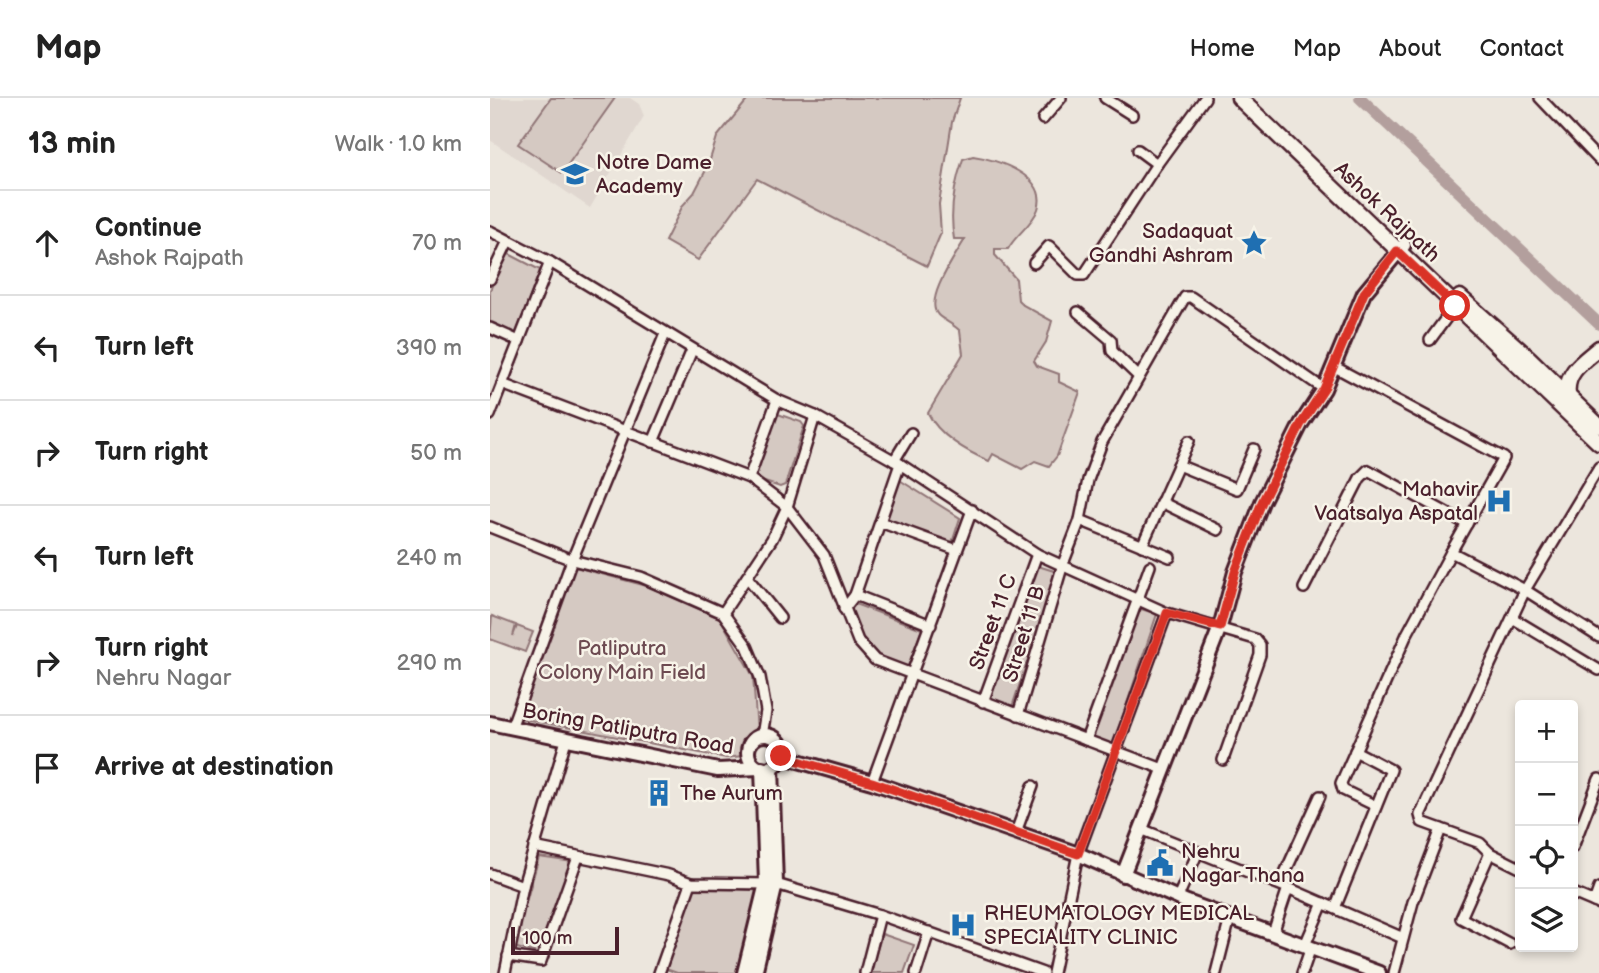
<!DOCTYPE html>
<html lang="en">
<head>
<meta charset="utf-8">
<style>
	:root { --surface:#fff; --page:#f2f2f2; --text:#222; --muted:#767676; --line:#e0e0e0 }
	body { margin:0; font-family:"Balsamiq Sans",sans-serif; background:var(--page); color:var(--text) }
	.controls { position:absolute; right:21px; bottom:21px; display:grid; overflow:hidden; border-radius:7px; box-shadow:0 4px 10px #0003 }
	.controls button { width:63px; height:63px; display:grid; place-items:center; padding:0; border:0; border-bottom:2px solid var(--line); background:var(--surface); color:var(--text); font:35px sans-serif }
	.scale { position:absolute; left:21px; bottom:18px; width:108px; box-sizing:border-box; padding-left:7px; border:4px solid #4a1f2b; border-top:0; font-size:19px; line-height:24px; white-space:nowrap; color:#4a1f2b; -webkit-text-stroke:5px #f7f3e8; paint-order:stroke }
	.stop { position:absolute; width:21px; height:21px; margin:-16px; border:5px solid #d93025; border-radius:50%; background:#fff }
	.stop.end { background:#d93025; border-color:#fff; box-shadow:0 2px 7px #0008 }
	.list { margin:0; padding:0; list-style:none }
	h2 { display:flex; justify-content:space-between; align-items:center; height:91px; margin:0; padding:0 28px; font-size:30px }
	h2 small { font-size:23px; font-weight:400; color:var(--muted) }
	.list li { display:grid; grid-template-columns:46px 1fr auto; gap:21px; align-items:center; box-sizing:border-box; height:105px; padding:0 28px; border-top:2px solid var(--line) }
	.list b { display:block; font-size:26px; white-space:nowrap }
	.list p { margin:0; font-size:23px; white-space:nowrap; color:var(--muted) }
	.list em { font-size:23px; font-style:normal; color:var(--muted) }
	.icon { flex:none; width:38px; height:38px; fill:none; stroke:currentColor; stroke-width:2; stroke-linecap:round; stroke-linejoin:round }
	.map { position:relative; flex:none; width:1109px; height:875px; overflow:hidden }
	header { display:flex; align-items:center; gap:42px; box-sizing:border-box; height:98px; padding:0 35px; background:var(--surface); border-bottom:2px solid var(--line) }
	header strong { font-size:33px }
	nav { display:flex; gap:38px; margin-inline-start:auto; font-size:24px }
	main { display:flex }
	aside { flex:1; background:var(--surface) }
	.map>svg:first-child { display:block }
	.built { fill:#e0d7d0 }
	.green { fill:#d5c9c2; stroke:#907476; stroke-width:2 }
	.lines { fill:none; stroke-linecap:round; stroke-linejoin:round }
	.river { stroke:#b39f9d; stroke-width:12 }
	.street-casing { stroke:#4a1f2b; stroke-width:14 }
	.secondary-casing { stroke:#4a1f2b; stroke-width:18 }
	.primary-casing { stroke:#4a1f2b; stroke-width:19 }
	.street { stroke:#f7f3e8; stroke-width:9 }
	.secondary { stroke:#f7f3e8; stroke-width:12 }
	.primary { stroke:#f7f3e8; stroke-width:14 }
	.route { stroke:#d93025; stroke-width:9 }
	.labels { text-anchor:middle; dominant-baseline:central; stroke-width:5; stroke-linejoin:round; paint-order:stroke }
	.poi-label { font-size:21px; fill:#4a1f2b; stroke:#f7f3e8; text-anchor:start }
	.street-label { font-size:21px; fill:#4a1f2b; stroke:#f7f3e8 }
	.park-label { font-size:21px; fill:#6d4a51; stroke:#f7f3e8 }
</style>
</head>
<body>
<header>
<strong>Map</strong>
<nav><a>Home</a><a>Map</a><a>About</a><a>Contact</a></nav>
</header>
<main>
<aside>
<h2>13 min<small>Walk · 1.0 km</small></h2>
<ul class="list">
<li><svg class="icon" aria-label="ahead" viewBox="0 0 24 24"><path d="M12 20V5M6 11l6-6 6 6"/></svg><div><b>Continue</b><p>Ashok Rajpath</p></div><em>70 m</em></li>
<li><svg class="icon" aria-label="left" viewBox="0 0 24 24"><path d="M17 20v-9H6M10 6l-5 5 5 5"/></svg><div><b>Turn left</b></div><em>390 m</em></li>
<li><svg class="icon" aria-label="right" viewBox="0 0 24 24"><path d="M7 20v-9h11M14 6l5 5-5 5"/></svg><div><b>Turn right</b></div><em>50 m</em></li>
<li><svg class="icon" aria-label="left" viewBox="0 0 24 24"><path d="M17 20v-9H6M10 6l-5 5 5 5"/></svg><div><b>Turn left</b></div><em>240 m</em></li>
<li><svg class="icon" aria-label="right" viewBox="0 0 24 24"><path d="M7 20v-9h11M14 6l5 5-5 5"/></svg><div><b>Turn right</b><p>Nehru Nagar</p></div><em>290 m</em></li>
<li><svg class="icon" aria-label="arrive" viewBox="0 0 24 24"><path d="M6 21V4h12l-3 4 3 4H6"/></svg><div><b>Arrive at destination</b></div></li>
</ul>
</aside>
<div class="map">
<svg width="1109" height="875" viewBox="0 0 1109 875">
	<rect width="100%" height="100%" fill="#ece6dd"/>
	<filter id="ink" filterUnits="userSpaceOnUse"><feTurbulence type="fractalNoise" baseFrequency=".0143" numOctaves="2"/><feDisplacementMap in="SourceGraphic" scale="14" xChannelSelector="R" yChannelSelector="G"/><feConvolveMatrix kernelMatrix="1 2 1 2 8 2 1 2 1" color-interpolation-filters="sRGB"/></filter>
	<g filter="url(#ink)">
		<polygon class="built" points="0,0 140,0 149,6 154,18 100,110 0,42"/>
		<g class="green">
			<polygon points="61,0 125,0 72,75 28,46"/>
			<polygon points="259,0 470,0 462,24 449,106 451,135 437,168 267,81 208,162 175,143 193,107 204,95 218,68 227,39"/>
			<path d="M483,58C506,61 559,78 548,111C543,126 526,136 518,151H505V157L526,181L528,202L533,207L562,223L556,244L544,263L547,268L569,276V284L590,294L567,358L559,368L545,363L532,371L503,356L499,363C477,354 448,337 438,315L473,256L470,233C464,226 454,223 448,217C433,202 468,154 475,141H464C459,113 464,87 473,61Z"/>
			<polygon points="17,155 50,172 25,238 0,226 0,192"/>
			<polygon points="285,315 311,324 314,328 295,387 290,389 262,380"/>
			<polygon points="408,381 470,420 461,448 395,420"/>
			<polygon points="545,467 567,474 522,609 498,601"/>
			<polygon points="85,469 157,488 230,520 263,578 267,633 260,646 260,657 236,660 29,620"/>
			<path d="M365,506L432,531L416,573C380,559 372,545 360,510Z"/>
			<polygon points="648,510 667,516 622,650 599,641"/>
			<polygon points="2,518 26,527 23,538 27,528 43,534 35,554 0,541"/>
			<polygon points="49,759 83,764 51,856 23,849"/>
			<polygon points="205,788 275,793 255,875 187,875 176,871"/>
			<polygon points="392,836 424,847 414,875 380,875"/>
		</g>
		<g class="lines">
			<polyline class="river" points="870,0 1109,226"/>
			<defs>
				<g id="street">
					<polyline points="615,0 642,17"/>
					<polyline points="1050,0 1109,62"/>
					<polyline points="553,21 571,0"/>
					<polyline points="648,52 667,66"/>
					<polyline points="0,133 60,164 287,302 325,318 410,366 547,456 677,515 765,541 770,547 770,557 733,662"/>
					<polyline points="544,165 559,148 588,177 594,177 667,66 715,0"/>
					<polyline points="0,181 18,143"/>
					<polyline points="588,214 621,242 622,253 648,278"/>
					<polyline points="0,230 29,243"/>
					<polyline points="940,242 965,208"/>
					<polyline points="843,268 1014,360 961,454"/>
					<polyline points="12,286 259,380 297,409 334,457 368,543 385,562 673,671"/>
					<polyline points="0,317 60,164"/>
					<polyline points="163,344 202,252"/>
					<polyline points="404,363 421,335"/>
					<polyline points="688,367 747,391 764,351"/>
					<polyline points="259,380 287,302"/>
					<polyline points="671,404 728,432"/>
					<polyline points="590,422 680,459"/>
					<polyline points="390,424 467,452"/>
					<polyline points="0,429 82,462 151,479 233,515 257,548 270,579 276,613 272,638"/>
					<polyline points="652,448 699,343"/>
					<polyline points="257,479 290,520"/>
					<polyline points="814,490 870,380 878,372 977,426"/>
					<polyline points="365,497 441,527"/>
					<polyline points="354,511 365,497 410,366"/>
					<polyline points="233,515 282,441 297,409 325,318"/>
					<polyline points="1024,521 1109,572"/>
					<polyline points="493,604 547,456"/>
					<polyline points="528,617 573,466 590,422 598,382 612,344 695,199 701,199 834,291"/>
					<polyline points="21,630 82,462 175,236"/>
					<polyline points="596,642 660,468"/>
					<polyline points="382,684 482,412"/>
					<polyline points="886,708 853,692 851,685 917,536 961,454 1035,492 1109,539"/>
					<polyline points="651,731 708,754 688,799"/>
					<polyline points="526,734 543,688"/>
					<polyline points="44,749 179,777 201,785 286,786 390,817 553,875"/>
					<polyline points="1083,749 1109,681"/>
					<polyline points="708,754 798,790 783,835"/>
					<polyline points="1000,755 971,820 1020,846"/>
					<polyline points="1030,770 1000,755 990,745 932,724 930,717 1035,492 1109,369"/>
					<polyline points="0,776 33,788"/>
					<polyline points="790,786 830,698"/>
					<polyline points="798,790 913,840"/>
					<polyline points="1083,795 1109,806"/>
					<polyline points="1104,804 1109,790"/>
					<polyline points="845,810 901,672 865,653"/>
					<polyline points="815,847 833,805"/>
					<polyline points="18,858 51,863 88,759"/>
					<polyline points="15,875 33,788 76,642"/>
					<polyline points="169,875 201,785"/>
					<polyline points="375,875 390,817"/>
					<polyline points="426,875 439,834"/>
					<polyline points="563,875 588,756 677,515"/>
					<polyline points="726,875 740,820"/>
					<polyline points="812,875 821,849"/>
					<polyline points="904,875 923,804 951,731"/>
				</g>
				<g id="secondary">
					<polyline points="0,625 228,672 269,670"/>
					<circle cx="275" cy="654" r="17"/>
					<polyline points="291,658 382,684 588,756 697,804 889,875"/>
					<polyline points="633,777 730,529 745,474 772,404 811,326 834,291 874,195 914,147"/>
					<polyline points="254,875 276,785 272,670"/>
					<polyline points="265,875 286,786 282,669"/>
				</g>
				<g id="primary">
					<polyline points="749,0 1109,345"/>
					<polyline points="970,199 1039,260 1109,328"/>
					<path d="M1078,296C1075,274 1094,263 1109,250"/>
				</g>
			</defs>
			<use href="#street" class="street-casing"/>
			<use href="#secondary" class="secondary-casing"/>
			<use href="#primary" class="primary-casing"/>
			<use href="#street" class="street"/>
			<use href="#secondary" class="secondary"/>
			<use href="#primary" class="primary"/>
		</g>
	</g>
	<g class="lines" filter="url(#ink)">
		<polyline class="route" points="291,658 382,684 588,756 677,515 730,529 745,474 772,404 811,326 834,291 874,195 907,153 965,208"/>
	</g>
	<defs>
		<symbol id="school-bare" viewBox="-9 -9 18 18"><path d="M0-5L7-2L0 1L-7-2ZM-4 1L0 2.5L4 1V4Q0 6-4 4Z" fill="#1f6fb2" stroke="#f7f3e8" stroke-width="2.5" paint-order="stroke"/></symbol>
		<symbol id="sight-bare" viewBox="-9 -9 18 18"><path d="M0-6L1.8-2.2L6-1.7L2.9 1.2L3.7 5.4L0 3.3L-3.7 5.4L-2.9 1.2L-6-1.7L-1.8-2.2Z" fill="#1f6fb2" stroke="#f7f3e8" stroke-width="2.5" paint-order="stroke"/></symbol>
		<symbol id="hospital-bare" viewBox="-9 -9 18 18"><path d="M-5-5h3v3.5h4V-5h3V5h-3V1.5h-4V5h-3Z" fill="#1f6fb2" stroke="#f7f3e8" stroke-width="2.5" paint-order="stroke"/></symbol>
		<symbol id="building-bare" viewBox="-9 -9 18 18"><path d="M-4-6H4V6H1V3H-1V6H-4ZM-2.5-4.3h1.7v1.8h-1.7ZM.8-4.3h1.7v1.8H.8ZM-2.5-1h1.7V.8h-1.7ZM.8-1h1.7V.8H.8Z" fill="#1f6fb2" stroke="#f7f3e8" stroke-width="2.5" paint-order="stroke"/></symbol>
		<symbol id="civic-bare" viewBox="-9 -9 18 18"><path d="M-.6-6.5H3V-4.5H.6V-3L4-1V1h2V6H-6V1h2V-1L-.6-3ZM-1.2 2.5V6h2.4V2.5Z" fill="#1f6fb2" stroke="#f7f3e8" stroke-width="2.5" paint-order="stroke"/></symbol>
	</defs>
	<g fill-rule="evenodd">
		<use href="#school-bare" x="66" y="57" width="38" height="38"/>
		<use href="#sight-bare" x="745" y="126" width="38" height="38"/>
		<use href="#hospital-bare" x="990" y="384" width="38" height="38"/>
		<use href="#building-bare" x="150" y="676" width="38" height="38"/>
		<use href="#civic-bare" x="651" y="746" width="38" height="38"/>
		<use href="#hospital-bare" x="454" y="808" width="38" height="38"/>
	</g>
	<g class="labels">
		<g class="poi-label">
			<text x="106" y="64">Notre Dame<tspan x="106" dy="24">Academy</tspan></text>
			<text x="743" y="133" text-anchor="end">Sadaquat<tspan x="743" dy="24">Gandhi Ashram</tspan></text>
			<text x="988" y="391" text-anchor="end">Mahavir<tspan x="988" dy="24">Vaatsalya Aspatal</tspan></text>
			<text x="190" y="695">The Aurum</text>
			<text x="691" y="753">Nehru<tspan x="691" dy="24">Nagar Thana</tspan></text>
			<text x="494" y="815">RHEUMATOLOGY MEDICAL<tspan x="494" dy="24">SPECIALITY CLINIC</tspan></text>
		</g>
		<g class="street-label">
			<text transform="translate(897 114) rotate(43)">Ashok Rajpath</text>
			<text transform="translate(503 524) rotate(-70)">Street 11 C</text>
			<text transform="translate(534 536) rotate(-73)">Street 11 B</text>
			<text transform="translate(138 631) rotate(10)">Boring Patliputra Road</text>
		</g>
		<g class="park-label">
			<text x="132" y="550">Patliputra<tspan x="132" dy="24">Colony Main Field</tspan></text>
		</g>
	</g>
</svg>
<div class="controls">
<button>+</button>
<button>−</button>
<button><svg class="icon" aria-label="locate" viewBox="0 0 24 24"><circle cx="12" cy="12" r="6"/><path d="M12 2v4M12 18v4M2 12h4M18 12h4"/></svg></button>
<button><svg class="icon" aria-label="layers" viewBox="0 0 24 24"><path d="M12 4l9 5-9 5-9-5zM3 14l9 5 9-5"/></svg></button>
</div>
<div class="scale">100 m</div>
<div class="stop" style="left:965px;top:208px"></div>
<div class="stop end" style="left:291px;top:658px"></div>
</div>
</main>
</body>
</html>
